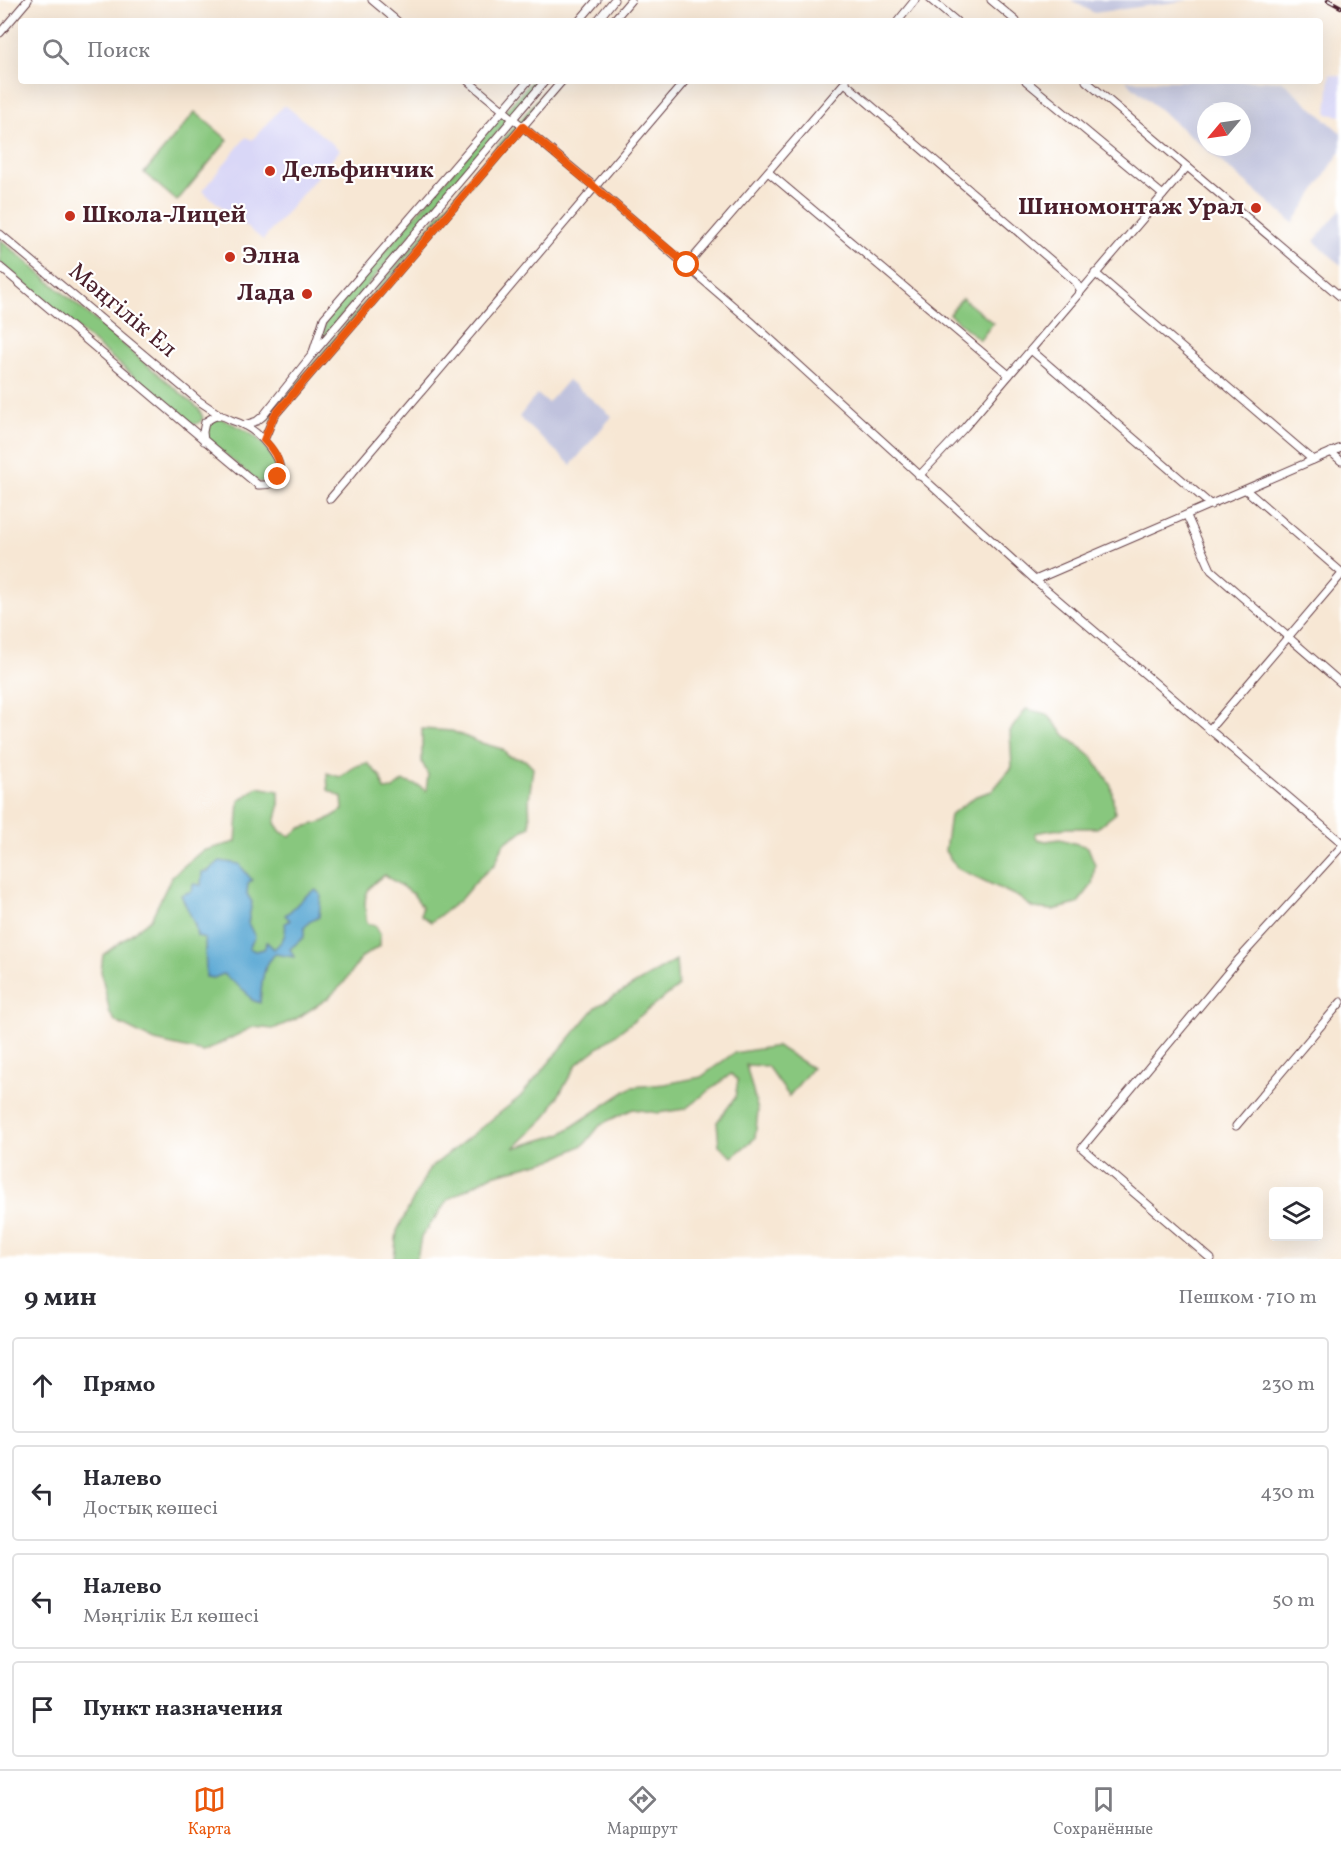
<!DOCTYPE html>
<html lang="ru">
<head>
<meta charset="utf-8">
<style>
	:root { --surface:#fff; --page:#f2f2f3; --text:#2b2b33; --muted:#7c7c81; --line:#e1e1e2; --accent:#ea580c }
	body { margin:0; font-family:Vollkorn,serif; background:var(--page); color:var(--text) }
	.controls { position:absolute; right:18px; bottom:18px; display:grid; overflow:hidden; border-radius:6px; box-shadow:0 6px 24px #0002 }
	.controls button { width:54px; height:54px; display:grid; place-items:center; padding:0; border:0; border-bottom:2px solid var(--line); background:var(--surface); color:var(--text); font:30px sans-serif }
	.compass { position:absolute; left:1197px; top:102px; width:54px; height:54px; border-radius:50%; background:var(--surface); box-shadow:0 6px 24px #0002; rotate:241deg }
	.stop { position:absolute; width:18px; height:18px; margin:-14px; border:4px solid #ea580c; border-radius:50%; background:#fff }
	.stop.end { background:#ea580c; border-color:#fff; box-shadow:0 2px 6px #0008 }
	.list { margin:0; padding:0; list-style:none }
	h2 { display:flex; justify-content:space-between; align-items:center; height:78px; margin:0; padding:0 24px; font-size:26px }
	h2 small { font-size:20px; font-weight:400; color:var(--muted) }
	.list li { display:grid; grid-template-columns:39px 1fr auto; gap:18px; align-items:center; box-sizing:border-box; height:96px; margin:0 12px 12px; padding:0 12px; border:2px solid var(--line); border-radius:6px }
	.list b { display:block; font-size:22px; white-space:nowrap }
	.list p { margin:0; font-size:20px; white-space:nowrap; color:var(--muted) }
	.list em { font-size:20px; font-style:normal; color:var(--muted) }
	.icon { flex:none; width:33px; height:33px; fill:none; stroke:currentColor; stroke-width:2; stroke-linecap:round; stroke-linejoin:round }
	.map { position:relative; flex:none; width:1341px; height:1259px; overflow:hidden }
	.search { position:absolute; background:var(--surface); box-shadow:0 6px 24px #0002; left:18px; right:18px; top:18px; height:66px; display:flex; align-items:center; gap:15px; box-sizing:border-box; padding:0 21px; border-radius:6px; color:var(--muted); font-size:22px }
	.sheet { height:510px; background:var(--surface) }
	nav { display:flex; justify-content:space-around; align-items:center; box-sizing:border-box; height:84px; border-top:2px solid var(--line); background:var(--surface); font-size:16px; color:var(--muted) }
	nav a { display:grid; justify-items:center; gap:3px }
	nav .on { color:var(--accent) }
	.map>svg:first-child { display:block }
	.built { fill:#d9d7f7 }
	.industrial { fill:#c0c2dd; fill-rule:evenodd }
	.green { fill:#88c77e; stroke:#697354; stroke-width:1.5 }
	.water { fill:#5ba9d4; stroke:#526480; stroke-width:1.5 }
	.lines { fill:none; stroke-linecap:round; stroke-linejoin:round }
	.minor-casing { stroke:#643d44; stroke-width:9 }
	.minor { stroke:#fff; stroke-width:7 }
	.rail-casing { stroke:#4a1f2b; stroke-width:4.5 }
	.rail { stroke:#fff; stroke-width:2; stroke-dasharray:7; stroke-linecap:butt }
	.route { stroke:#ea580c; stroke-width:8 }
	.poi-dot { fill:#c8321e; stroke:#fff; stroke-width:2 }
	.labels { text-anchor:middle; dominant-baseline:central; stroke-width:4.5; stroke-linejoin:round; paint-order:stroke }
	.poi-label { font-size:24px; font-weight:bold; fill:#4a1f2b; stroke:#fff; text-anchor:start }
	.street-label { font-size:24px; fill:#4a1f2b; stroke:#fff }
</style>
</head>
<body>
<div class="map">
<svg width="1341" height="1259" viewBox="0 0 1341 1259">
	<rect width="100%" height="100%" fill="#fff"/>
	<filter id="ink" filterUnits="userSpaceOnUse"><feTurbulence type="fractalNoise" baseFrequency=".0167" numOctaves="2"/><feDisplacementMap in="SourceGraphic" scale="12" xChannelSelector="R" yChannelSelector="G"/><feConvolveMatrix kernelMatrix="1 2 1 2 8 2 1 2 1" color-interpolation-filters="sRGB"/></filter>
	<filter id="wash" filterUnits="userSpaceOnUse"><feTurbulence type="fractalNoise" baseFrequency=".008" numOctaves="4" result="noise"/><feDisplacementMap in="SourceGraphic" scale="24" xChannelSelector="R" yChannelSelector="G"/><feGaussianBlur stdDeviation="1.35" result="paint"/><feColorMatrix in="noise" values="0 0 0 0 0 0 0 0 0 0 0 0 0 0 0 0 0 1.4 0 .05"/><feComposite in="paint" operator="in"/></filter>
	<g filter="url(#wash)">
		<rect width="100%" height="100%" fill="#f7e7d4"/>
		<g class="built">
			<polygon points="1330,74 1341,76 1341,116 1327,114"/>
			<polygon points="283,106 286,106 340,150 263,240 202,191 246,137 252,140"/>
		</g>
		<g class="industrial">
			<polygon points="1071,0 1190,0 1094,13"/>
			<path d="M1126,81H1282L1341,133V151L1293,223ZM1206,111H1242V147H1206Z"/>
			<polygon points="1341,209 1341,265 1314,241"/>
			<polygon points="568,380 612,416 571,465 519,417 537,394 548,403"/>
		</g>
		<g class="green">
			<polygon points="531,81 541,81 322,339 326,319"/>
			<polygon points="553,81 558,81 269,420 266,418"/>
			<polygon points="195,112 228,140 177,201 144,173"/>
			<path d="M0,239L199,409L203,418C200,424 196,425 190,424L0,263Z"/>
			<polygon points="962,298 993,323 980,340 949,314"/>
			<path d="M220,418C251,432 264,437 278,469L275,478L271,482H258L207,439C203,427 209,421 220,418Z"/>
			<polygon points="1026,709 1047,714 1065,735 1092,757 1111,785 1115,814 1097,828 1065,828 1035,833 1037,839 1046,841 1060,839 1088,847 1095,865 1092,885 1077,904 1053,910 1033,908 1018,897 957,868 945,851 950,815 976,796 992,791 1012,767 1010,731"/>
			<path d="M422,729L452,731L478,742L502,749L508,756L525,760L533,768L529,799L530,826L504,843L495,864L477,880L460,900L431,922L421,915L422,906L413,894L385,875C363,887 363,900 367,923L376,926L380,934V946L362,957L343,984L327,999L296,1019L273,1029L253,1027L203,1052L155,1041L116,1022L110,1014L101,971L103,955L151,919L172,876L202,851L236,842L239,801L258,787L279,791V807L275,823L281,832L290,836L301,828L325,821L343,810L342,797L328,790L327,773L340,777L356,766L367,763L381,777L384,790L393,789L403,781L419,786L426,791L428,775L422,762Z"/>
			<polygon points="676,960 678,987 577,1064 546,1117 514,1148 561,1134 632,1087 665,1084 701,1077 734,1053 777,1046 812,1068 789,1096 767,1066 746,1065 758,1111 755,1138 732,1157 719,1145 717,1122 735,1098 738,1080 731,1074 685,1109 658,1113 633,1109 601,1124 585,1144 555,1159 492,1175 449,1199 421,1237 417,1259 394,1259 397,1231 429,1169 520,1097 596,1007"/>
		</g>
		<path class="water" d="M220,861L239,864L252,880L248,883L247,894L252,902L248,923L255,937L249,948L255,951L264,949L267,942L274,949C283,941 287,935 285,923L290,920L285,915C297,907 302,895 316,890L321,895L319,917L309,922L304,928V937L290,949L294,957L275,954C261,968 262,984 260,1003L252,1000L245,991L223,974L214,978L206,977L205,938L197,936L195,925L181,895L192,891L193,884L201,885L202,872L208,871Z"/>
	</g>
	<g filter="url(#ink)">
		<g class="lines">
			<defs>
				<g id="minor">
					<polyline points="372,0 397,21"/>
					<polyline points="931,0 956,21"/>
					<polyline points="991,0 1016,21"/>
					<polyline points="579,21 597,0"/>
					<polyline points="597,21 614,0"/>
					<polyline points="613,21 631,0"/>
					<polyline points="898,21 915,0"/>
					<polyline points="0,33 28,0"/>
					<polyline points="468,81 595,187 754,324 1035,580 1341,842"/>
					<polyline points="1026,81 1163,195"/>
					<polyline points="1086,81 1341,297"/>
					<polyline points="845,83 1075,281 1081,291"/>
					<polyline points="768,172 1009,375"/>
					<polyline points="0,234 199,401 220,415"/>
					<polyline points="687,265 846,81"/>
					<path d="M0,267C86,339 171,413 258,485C300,487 273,447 256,433C249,427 240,423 231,420C227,418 223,415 218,416C213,416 209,420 205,422L203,432L204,441"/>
					<polyline points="1095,273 1313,460"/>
					<polyline points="1031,350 1211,505"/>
					<polyline points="313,352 324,318 528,81"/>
					<polyline points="244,425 257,421 263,416 311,356 545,81"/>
					<polyline points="264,440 274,416 562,81"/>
					<polyline points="1331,452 1341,461"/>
					<polyline points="919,476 965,427 1187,167"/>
					<polyline points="1246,490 1341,572"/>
					<polyline points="330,499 685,81"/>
					<polyline points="1187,516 1211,570 1341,683"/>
					<polyline points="1035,580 1341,448"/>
					<polyline points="1209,730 1341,575"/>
					<polyline points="1236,1126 1341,1002"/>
					<polyline points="1211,1259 1082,1148 1239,959 1341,847"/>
				</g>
			</defs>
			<use href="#minor" class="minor-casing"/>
			<use href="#minor" class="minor"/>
			<defs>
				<polyline id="rail" points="1328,0 1341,7"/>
			</defs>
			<use href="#rail" class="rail-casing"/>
			<use href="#rail" class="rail"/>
		</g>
	</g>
	<g class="lines" filter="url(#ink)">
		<path class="route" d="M278,477C283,463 274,450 264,440L274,416L523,127L687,265"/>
	</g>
	<g class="poi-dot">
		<circle cx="270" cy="171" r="6"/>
		<circle cx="1256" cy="208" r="6"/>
		<circle cx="70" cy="216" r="6"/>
		<circle cx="230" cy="257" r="6"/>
		<circle cx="307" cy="294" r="6"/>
	</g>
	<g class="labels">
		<g class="poi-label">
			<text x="282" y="171">Дельфинчик</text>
			<text x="1244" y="208" text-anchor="end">Шиномонтаж Урал</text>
			<text x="82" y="216">Школа-Лицей</text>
			<text x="242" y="257">Элна</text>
			<text x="295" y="294" text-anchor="end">Лада</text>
		</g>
		<g class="street-label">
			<text transform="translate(122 311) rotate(40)">Мәңгілік Ел</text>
		</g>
	</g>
</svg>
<div class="controls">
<button><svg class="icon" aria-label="layers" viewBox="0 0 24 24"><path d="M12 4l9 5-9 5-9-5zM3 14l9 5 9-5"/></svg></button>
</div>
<svg class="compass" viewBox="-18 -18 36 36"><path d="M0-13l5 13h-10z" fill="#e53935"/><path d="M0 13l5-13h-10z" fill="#7c7c81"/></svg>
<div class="stop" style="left:687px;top:265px"></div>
<div class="stop end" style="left:278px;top:477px"></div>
<div class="search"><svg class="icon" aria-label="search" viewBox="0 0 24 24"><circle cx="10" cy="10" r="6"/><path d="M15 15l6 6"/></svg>Поиск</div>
</div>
<section class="sheet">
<h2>9 мин<small>Пешком · 710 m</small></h2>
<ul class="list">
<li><svg class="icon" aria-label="ahead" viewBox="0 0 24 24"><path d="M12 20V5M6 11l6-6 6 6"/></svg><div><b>Прямо</b></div><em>230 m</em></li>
<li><svg class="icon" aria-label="left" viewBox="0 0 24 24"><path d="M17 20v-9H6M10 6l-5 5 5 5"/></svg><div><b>Налево</b><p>Достық көшесі</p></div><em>430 m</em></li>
<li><svg class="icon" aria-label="left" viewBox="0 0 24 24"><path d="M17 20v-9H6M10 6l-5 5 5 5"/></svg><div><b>Налево</b><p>Мәңгілік Ел көшесі</p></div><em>50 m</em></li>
<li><svg class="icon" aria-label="arrive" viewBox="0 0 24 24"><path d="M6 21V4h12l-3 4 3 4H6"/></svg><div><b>Пункт назначения</b></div></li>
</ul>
</section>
<nav>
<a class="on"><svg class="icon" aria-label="map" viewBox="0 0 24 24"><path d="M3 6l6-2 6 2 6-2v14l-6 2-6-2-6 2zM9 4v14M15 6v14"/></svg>Карта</a>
<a><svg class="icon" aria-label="directions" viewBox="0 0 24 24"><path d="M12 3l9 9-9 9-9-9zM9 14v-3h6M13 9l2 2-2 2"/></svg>Маршрут</a>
<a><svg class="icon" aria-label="saved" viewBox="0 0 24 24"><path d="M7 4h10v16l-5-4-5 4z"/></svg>Сохранённые</a>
</nav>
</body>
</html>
